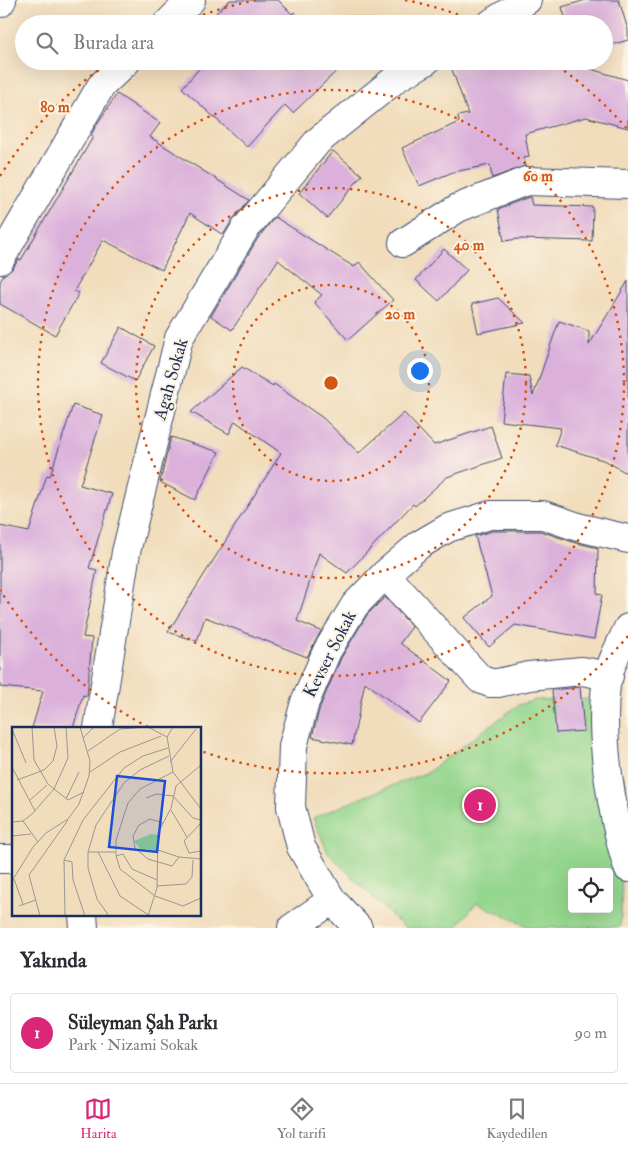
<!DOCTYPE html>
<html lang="tr">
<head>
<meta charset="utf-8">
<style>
	:root { --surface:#fff; --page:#f2f2f3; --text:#2b2b33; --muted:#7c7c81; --line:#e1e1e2; --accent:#db2777 }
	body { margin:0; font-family:"IM FELL Double Pica",serif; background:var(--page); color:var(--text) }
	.controls { position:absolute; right:15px; bottom:15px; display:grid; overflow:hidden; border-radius:5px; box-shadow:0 5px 20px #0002 }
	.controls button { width:45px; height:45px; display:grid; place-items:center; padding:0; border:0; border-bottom:1px solid var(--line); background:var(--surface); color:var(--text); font:25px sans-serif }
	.you { position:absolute; left:419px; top:370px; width:18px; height:18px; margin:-12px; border:4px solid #fff; border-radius:50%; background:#1a73e8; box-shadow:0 0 0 8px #1a73e833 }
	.badge { display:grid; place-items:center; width:32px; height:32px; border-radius:50%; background:var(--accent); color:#fff; font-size:16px; font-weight:700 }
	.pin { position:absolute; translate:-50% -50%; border:2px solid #fff; box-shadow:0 1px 5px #0006 }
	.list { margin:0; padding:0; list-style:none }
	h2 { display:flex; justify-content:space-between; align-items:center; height:65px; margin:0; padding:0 20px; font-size:21px }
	h2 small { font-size:16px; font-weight:400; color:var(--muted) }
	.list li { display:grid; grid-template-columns:32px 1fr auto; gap:15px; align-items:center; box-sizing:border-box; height:80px; margin:0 10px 10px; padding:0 10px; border:1px solid var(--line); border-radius:5px }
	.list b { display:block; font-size:19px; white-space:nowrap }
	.list p { margin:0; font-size:16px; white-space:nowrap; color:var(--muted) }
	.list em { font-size:16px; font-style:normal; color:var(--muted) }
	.icon { flex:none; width:28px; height:28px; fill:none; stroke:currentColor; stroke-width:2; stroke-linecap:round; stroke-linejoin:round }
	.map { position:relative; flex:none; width:628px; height:928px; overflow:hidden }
	.search { position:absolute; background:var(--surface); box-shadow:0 5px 20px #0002; left:15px; right:15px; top:15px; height:55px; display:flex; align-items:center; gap:12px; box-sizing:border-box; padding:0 18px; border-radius:28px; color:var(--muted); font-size:19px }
	.sheet { height:155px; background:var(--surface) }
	nav { display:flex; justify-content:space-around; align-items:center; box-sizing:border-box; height:70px; border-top:1px solid var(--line); background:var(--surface); font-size:14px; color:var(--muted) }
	nav a { display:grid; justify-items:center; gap:2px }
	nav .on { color:var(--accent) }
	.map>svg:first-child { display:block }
	.green { fill:#94d68d; stroke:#588276; fill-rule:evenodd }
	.building { fill:#dbb1dc }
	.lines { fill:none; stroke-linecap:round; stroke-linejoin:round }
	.minor-casing { stroke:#3b496c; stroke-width:30 }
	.minor { stroke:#fff; stroke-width:28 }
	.ring { fill:none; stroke:#d45514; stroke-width:2.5; stroke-dasharray:2.5 5 }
	.labels { text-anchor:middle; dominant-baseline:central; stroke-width:4; stroke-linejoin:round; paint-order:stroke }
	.street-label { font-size:18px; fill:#1b2f5e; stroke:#fcf5e5 }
	.inset-road { fill:none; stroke:#9b9796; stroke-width:1 }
	.view { fill:#1d4ed8; fill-opacity:0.15; stroke:#1d4ed8; stroke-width:2.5 }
	.inset-edge { fill:none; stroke:#1b2f5e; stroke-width:2.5 }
	.centre { fill:#d45514; stroke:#fcf5e5; stroke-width:2.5 }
	.ring-label { font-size:15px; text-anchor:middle; font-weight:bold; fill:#d45514; stroke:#fcf5e5; stroke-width:4; stroke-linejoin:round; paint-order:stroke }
</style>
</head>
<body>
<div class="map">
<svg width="628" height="928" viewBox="0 0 628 928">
	<rect width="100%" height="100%" fill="#fcf5e5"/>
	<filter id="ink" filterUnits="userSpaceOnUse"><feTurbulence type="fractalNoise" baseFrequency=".02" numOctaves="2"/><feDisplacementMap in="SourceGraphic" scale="10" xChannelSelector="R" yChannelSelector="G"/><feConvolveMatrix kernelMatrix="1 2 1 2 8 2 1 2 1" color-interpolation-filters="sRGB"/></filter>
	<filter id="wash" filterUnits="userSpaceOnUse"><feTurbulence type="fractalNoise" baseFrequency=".0096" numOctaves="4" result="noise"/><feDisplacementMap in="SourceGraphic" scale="20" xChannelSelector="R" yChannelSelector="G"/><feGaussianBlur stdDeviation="1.12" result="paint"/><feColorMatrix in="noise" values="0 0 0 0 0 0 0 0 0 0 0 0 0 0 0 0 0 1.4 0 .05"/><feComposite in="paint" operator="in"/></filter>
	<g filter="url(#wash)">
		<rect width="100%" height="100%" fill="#f1dcbb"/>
		<path class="green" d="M599,699C610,774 627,851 620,927L531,928L477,903L455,928H406L396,920L328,853L313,818L368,795L428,772L518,705L535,700ZM572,872H609V909H572Z"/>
		<g id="blocks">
			<g class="building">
				<polygon points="230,0 278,0 292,14 294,12 305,24 226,24 216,13"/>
				<polygon points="586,0 619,0 628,30 628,40 604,47 604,24 567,24 562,7"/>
				<polygon points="206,61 347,61 293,113 285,105 247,147 182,88"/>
				<polygon points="449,61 563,61 628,80 628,128 586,117 525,134 529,157 523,158 525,166 492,178 490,165 453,172 419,186 402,148 459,122 458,116 468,114"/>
				<polygon points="117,94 160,123 150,137 249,200 233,219 223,235 190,213 162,270 103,240 74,291 79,293 55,335 0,304 0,282 4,274 13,268 19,259 21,260 93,137 91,135 97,124"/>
				<polygon points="333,151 362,175 327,218 299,193"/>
				<polygon points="529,197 530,197 532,205 593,207 592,241 518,239 504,241 498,209"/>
				<polygon points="275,217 354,267 359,262 393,300 348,340 314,302 322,295 278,260 232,330 211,316 258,238"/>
				<polygon points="444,249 467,270 439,301 416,280"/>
				<polygon points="628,281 628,474 606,461 555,445 561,428 501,421 506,374 529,376 533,396 559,321 589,331 589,345"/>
				<polygon points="498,298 525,323 478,333 472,304"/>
				<polygon points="121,327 154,346 135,381 101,363"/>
				<polygon points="242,367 273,386 274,384 323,418 359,453 404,413 434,445 491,426 502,458 447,477 415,506 413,504 347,573 319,553 297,621 321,631 307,657 205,617 197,641 168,632 281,453 235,421 229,434 191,412"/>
				<polygon points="73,405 103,415 80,485 112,494 89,568 97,570 83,637 92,638 87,696 83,695 73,728 32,728 43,691 0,687 0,526 29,532 47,475 50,476"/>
				<polygon points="171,437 219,452 195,500 160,482"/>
				<polygon points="492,531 527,531 528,532 528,531 540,531 573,542 598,548 597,594 602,595 594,639 515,625 489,647 464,618 492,596 475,536"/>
				<polygon points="385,597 412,627 400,643 451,681 419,723 365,682 352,745 312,737 320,707 341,658 367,615"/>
				<polygon points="580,687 584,731 556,733 552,690"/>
			</g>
		</g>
	</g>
	<g filter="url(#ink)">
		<use href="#blocks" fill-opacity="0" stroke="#3b496c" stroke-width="1"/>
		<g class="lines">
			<defs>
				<g id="minor">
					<polyline points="0,3 2,0"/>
					<polyline points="167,24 191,0"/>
					<polyline points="490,24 527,0"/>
					<polyline points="403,243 458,208 526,181 628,184"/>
					<polyline points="0,260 101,86 127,61"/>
					<polyline points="385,574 480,679 490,683 498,683 529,676 582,671 609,676"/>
					<path d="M628,628C620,646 609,665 606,685C599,740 612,816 628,868"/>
					<polyline points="98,728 126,552 179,338 245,229 318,141 398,77 426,61"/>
					<polyline points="0,859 14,859"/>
					<polyline points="83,914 84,928"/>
					<polyline points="292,928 332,900"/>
					<polyline points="358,928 332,900 301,847 291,807 293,746 305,702 327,651 355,605 385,574 419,545 448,528 490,515 543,515 578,527 628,539"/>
				</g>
			</defs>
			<use href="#minor" class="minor-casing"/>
			<use href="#minor" class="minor"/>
		</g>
	</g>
	<g class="ring">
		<circle cx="331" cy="383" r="98"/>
		<circle cx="331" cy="383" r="195"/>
		<circle cx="331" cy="383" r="293"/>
		<path d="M628 636A390 390 0 0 1 201 751M148 727A390 390 0 0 1 0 590M0 176A390 390 0 0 1 110 62M182 23A390 390 0 0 1 257 0M405 0A390 390 0 0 1 480 23M552 62A390 390 0 0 1 628 130"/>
	</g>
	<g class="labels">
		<g class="street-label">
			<text transform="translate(171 379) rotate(-74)">Agah Sokak</text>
			<text transform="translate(330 654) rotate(-63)">Kevser Sokak</text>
		</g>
	</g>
	<g transform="translate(12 727)">
		<rect width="189" height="189" fill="#f1dcbb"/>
		<path d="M139,107L146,108L145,125L134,122L131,125L122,114Z" fill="#94d68d"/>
		<path class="inset-road" d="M20,0L22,33L36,57L56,73L72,65M136,0L155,10M161,0L155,10L161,45L189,82M0,2L14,36M71,11L82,0M76,24L108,2L134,0M158,35L184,2M0,40L23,84M78,45L108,25L149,9M161,45L128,62L116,76L104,113V129L108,142L143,169L171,179L189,171M5,53L32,43L41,34L45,19L42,0M134,71L144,67L161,69L181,91L189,93M54,72L67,45M18,73L35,58M159,83L175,110M11,94L26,115M0,95L11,94L20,87L42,62L56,31L54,0M151,96L138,92L127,98L121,109L123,121L136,132L160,139L167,130M189,96L172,114L177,126L189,124M0,109L19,107M146,123L167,130L189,132M76,125H103M86,125L108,169L138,189M104,129L111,127L120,142L145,153M52,133L60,135L61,153L73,189M2,152L11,177M0,154L21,120L34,106L56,92L67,77L77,49L78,34L68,0M145,159L174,157L180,150L181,133M7,179L24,173M28,189L17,148L56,93M53,189L52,133L71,93L112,41L131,29L156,21M97,189L85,172L76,141V125L84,98L112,56L128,43L157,29M136,189L145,161L146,106L159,81L164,59L189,38"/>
		<path class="view" d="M105,49L153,54L145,125L97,120Z"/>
		<rect width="189" height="189" class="inset-edge"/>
	</g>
	<circle cx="331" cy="383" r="8" class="centre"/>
	<g class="ring-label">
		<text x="55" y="112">80 m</text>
		<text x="538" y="181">60 m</text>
		<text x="469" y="250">40 m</text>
		<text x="400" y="319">20 m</text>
	</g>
</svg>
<div class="controls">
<button><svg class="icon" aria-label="locate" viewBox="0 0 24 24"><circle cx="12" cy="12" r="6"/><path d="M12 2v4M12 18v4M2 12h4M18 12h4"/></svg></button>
</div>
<div class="you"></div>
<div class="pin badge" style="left:480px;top:805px">1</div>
<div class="search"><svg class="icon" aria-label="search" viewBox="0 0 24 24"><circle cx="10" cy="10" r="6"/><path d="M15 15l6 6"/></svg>Burada ara</div>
</div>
<section class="sheet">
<h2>Yakında<small></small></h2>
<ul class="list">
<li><span class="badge">1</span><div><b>Süleyman Şah Parkı</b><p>Park · Nizami Sokak</p></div><em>90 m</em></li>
</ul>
</section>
<nav>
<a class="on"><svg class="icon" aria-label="map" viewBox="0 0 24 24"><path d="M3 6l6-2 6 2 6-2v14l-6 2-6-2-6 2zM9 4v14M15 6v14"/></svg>Harita</a>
<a><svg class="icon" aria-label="directions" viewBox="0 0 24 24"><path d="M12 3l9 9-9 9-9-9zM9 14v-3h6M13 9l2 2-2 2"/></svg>Yol tarifi</a>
<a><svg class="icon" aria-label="saved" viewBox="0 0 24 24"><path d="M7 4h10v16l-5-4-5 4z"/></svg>Kaydedilen</a>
</nav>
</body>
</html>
